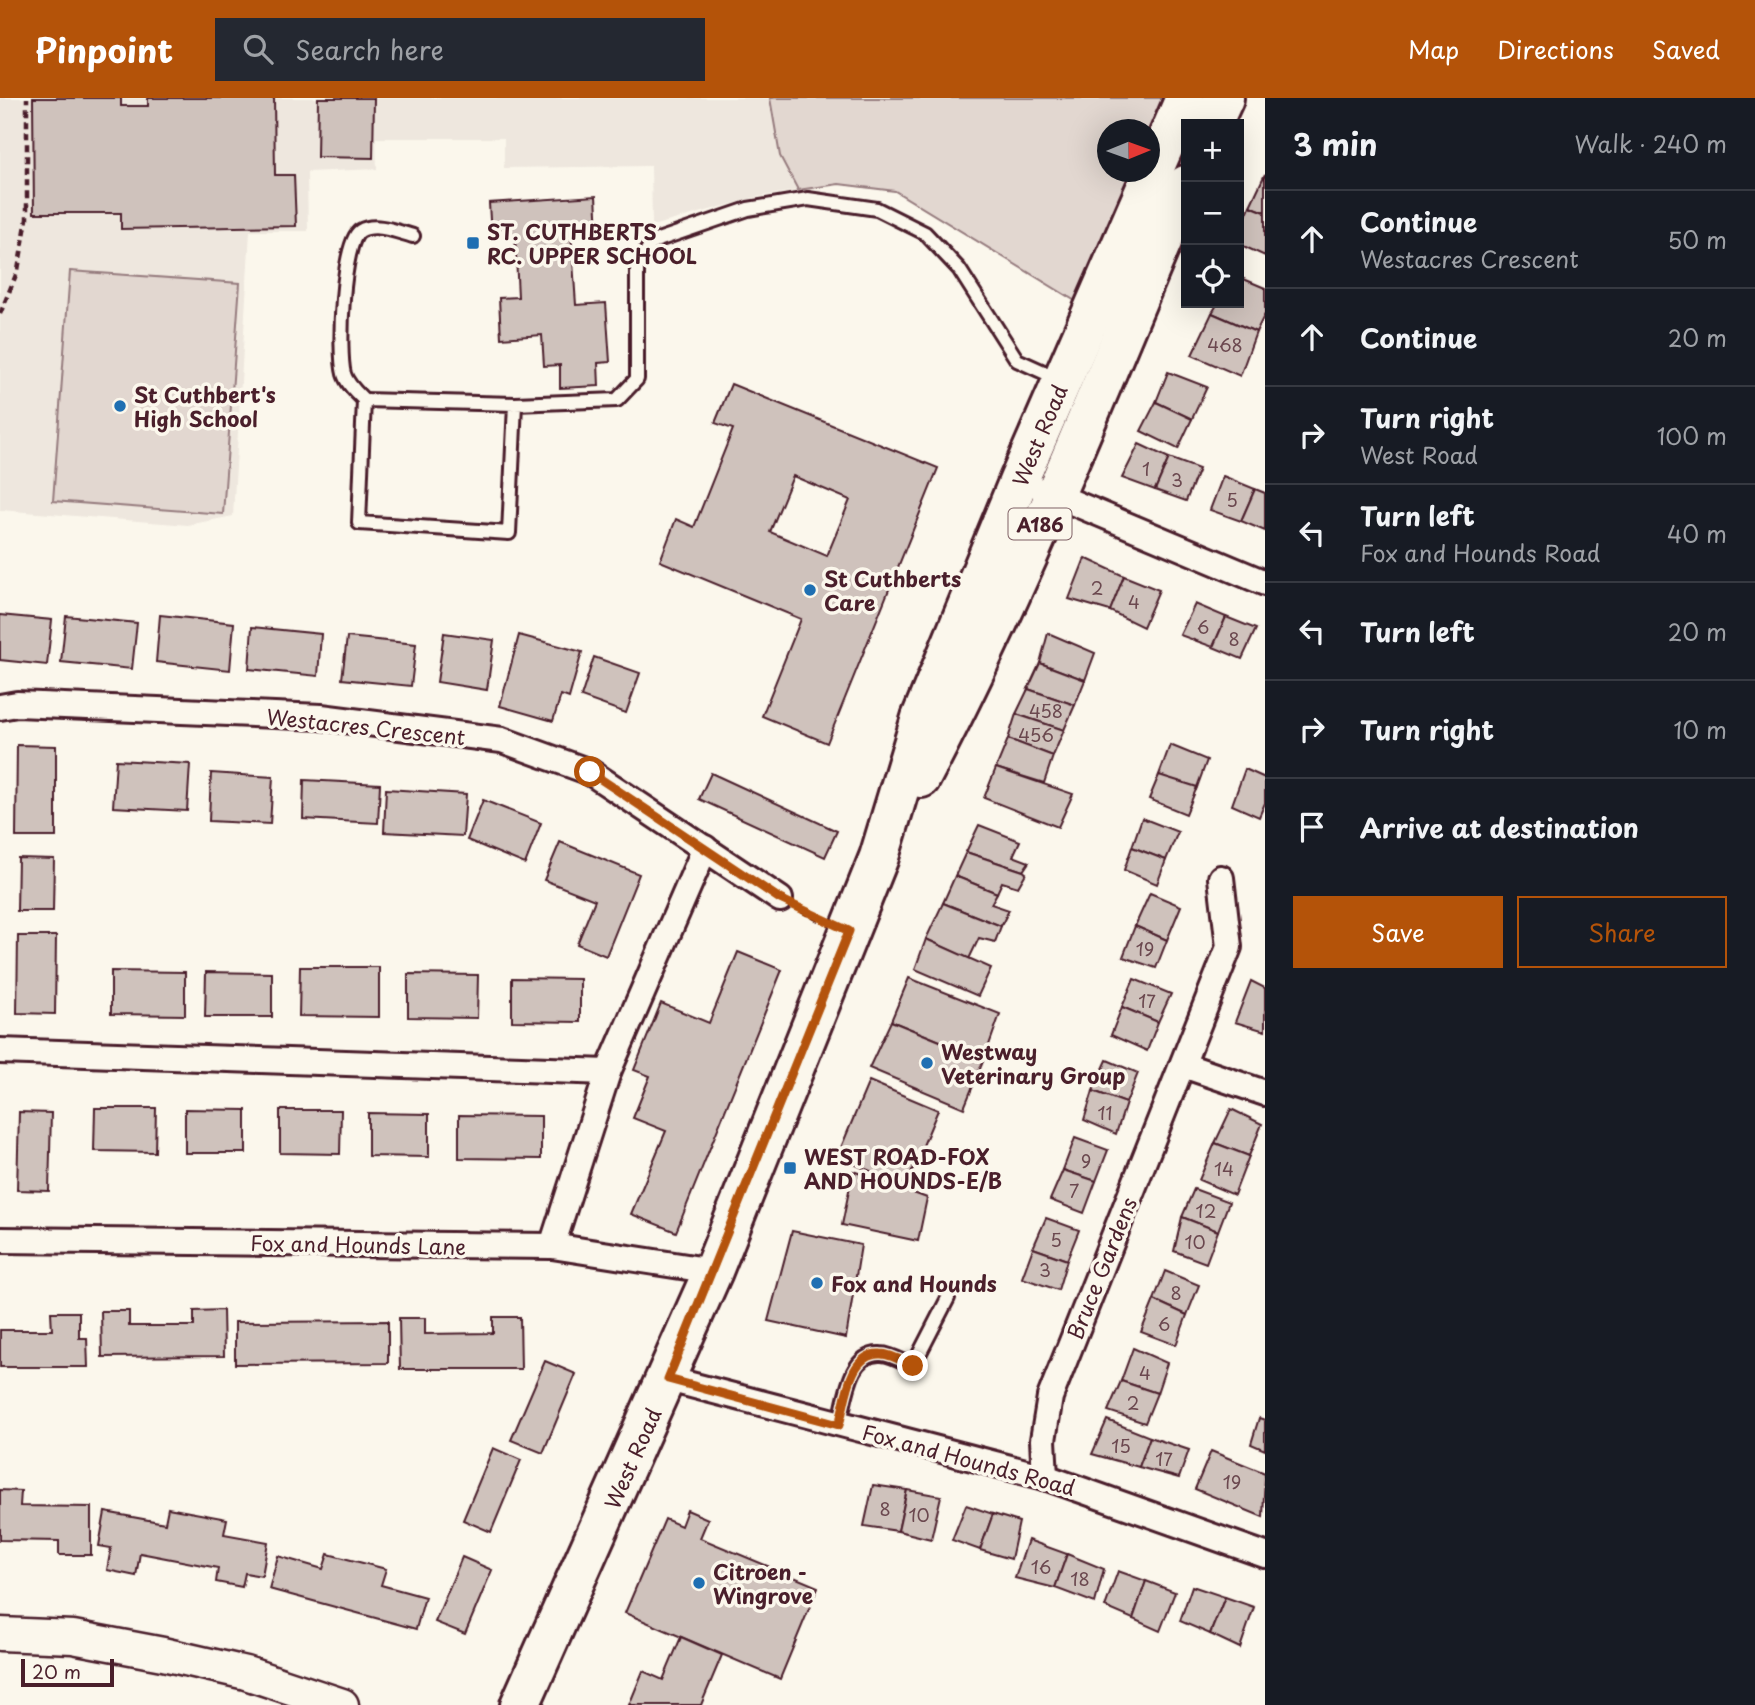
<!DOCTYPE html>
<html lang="en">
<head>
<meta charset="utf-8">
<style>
	:root { --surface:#171b24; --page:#242831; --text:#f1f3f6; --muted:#9ea1a6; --line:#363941; --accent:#b45309 }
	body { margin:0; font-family:"Playpen Sans",sans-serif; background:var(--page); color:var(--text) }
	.controls { position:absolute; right:21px; top:21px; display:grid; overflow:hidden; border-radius:0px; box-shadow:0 7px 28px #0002 }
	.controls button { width:63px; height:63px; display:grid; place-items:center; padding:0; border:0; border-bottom:2px solid var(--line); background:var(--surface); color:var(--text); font:35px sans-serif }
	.compass { position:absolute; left:1097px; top:21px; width:63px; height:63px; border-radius:50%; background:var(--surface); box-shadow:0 7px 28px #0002; rotate:89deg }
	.scale { position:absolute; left:21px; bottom:18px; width:93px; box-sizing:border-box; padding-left:7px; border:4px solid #4a1f2b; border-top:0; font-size:19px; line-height:24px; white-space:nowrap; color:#4a1f2b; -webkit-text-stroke:5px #fbf7ec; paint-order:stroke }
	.stop { position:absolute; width:21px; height:21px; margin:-16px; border:5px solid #b45309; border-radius:50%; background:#fff }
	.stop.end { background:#b45309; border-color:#fff; box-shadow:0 2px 7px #0008 }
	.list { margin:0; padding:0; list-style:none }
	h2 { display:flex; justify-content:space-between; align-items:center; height:91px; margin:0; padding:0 28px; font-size:30px }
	h2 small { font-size:23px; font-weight:400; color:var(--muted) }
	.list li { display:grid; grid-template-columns:46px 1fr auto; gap:21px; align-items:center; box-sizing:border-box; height:98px; padding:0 28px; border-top:2px solid var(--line) }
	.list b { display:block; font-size:26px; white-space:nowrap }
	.list p { margin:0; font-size:23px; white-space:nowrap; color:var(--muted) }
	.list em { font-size:23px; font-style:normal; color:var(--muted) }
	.actions { display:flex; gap:14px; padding:21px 28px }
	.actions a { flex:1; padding:16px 0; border:2px solid var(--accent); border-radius:0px; text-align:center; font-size:24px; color:var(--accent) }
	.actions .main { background:var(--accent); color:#fff }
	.icon { flex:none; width:38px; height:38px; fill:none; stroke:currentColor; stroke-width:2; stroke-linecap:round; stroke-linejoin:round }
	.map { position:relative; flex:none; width:1265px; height:1607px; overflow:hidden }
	header { display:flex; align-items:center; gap:42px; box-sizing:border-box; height:98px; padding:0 35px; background:var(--accent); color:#fff }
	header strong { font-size:33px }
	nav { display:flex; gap:38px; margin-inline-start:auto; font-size:24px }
	.search { width:490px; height:63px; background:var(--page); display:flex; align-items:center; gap:18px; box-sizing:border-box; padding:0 24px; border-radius:0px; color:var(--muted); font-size:26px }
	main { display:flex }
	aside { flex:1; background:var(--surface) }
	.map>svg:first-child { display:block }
	.built { fill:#eee7de }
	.green { fill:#e2d7d0; stroke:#967b7e; stroke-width:2 }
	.building { fill:#cfc2bc; stroke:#4a1f2b; stroke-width:2; fill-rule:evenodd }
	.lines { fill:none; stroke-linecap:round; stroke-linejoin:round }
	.service-casing { stroke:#4a1f2b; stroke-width:18 }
	.minor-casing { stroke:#4a1f2b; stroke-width:30 }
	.tertiary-casing { stroke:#4a1f2b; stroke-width:37 }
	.primary-casing { stroke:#4a1f2b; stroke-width:44 }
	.path { stroke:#4a1f2b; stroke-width:4.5; stroke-dasharray:7 5; stroke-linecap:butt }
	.service { stroke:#fbf7ec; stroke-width:12 }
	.minor { stroke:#fbf7ec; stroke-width:24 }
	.tertiary { stroke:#fbf7ec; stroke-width:32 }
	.primary { stroke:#fbf7ec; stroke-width:38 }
	.route { stroke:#b45309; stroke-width:9 }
	.poi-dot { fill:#1f6fb2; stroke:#fbf7ec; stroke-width:2.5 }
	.labels { text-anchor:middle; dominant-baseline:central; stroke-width:7; stroke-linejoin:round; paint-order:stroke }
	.number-label { font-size:18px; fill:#6b484f }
	.shield { fill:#fbf7ec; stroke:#7f6065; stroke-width:2 }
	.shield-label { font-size:19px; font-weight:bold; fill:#4a1f2b }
	.poi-label { font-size:21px; font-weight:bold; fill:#4a1f2b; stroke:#fbf7ec; text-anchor:start }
	.street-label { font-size:21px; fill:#4a1f2b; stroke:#fbf7ec }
</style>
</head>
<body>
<header>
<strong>Pinpoint</strong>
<div class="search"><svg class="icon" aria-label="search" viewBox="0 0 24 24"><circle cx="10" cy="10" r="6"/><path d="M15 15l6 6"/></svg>Search here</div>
<nav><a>Map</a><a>Directions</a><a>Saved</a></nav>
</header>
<main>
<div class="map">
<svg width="1265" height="1607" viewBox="0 0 1265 1607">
	<rect width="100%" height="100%" fill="#fbf7ec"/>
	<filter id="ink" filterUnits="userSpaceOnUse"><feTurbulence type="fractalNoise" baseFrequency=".0143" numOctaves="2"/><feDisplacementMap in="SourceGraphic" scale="14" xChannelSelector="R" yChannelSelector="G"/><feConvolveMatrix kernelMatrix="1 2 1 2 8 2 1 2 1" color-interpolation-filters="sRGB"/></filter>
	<g filter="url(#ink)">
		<polygon class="built" points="0,0 1166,0 1150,32 1108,32 1108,74 921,107 895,93 839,86 757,99 652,128 651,68 504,70 504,40 376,40 377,71 307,74 308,133 250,133 233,418 188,427 0,412"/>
		<g class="green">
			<polygon points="770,0 1166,0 1150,38 1150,32 1108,32 1108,74 1134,74 1077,204 895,93 839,86 798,92 780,58"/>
			<polygon points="70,173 240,185 223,416 53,403"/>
		</g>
		<g class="building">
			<polygon points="33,0 121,0 121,8 148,8 148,0 274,0 275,77 294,77 296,128 121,131 121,115 34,115"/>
			<polygon points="318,0 374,0 373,60 317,59"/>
			<polygon points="1265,76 1265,114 1250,108"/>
			<polygon points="596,98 598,132 571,134 576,207 606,205 610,264 598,265 599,288 560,290 560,267 544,268 542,237 501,240 499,200 518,199 515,137 491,139 489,105"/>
			<polygon points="1250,108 1265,114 1265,158 1239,146 1239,135"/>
			<polygon points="1239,179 1265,190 1265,216 1256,234 1212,215 1218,205 1239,205"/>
			<polygon points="1212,215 1256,234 1240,278 1192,257"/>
			<polygon points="1168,274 1207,289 1192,321 1156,304"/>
			<path d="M731,286L938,370L827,645L762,618L801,521L660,463L676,421L694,429L733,331L715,325ZM793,378L850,402L827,458L770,434Z"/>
			<polygon points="1156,304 1192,321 1178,351 1141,333"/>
			<polygon points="1139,346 1169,360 1155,392 1122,380"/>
			<polygon points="1169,360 1199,371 1186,403 1155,392"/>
			<polygon points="1223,378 1255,391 1241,423 1210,412"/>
			<polygon points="1255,391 1265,395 1265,433 1241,423"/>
			<polygon points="1085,460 1124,478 1110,513 1069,501"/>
			<polygon points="1124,478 1159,492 1143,529 1110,513"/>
			<polygon points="1195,506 1226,519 1213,549 1180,537"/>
			<polygon points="0,517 52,522 47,567 0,562"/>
			<polygon points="160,517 234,525 230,572 156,564"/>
			<polygon points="66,518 137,525 132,571 61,564"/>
			<polygon points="1226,519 1256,531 1242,561 1213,549"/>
			<polygon points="252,529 321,536 318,578 249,571"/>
			<polygon points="444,535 494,542 487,592 437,584"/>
			<polygon points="1048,535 1095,555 1085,582 1040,565"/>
			<polygon points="519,537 582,554 569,600 561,597 553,623 500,608"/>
			<polygon points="347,539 416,546 411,588 342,581"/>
			<polygon points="594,559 640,575 626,615 581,599"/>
			<polygon points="1040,565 1085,582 1075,607 1028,591"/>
			<polygon points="1028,591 1075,607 1064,632 1016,616"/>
			<polygon points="1016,616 1064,632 1053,658 1008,641"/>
			<polygon points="1008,641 1053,658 1044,685 996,670"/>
			<polygon points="17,647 56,648 56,739 16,739"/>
			<polygon points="1170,647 1207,662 1196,692 1159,677"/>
			<polygon points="116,662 190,666 187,713 113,709"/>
			<polygon points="996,670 1073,696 1058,729 984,700"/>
			<polygon points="1245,671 1265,680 1265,705 1259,719 1232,707"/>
			<polygon points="211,675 273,679 270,726 209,723"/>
			<polygon points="711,675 837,733 825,759 699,701"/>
			<polygon points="1159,677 1197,689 1186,716 1149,701"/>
			<polygon points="304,682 380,686 378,725 303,721"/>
			<polygon points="386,691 466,696 463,738 384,734"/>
			<polygon points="483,702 541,725 525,766 467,742"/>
			<polygon points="1142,720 1178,734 1166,762 1132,749"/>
			<polygon points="979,727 1020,743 1013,758 1029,764 1023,773 966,754"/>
			<polygon points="560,744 639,776 606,858 577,846 595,802 544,782"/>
			<polygon points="1132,749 1166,762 1157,786 1124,772"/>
			<polygon points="966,754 1023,773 1026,775 1018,789 1002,784 997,795 955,778"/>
			<polygon points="18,760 54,761 53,813 17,813"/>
			<polygon points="955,778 997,795 991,806 1009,812 1001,828 943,805"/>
			<polygon points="1150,795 1181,808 1167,842 1135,828"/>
			<polygon points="943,805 1001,828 995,844 979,840 969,861 926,841"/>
			<polygon points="1135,828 1167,842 1156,870 1123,859"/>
			<polygon points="18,838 56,838 55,916 17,915"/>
			<polygon points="926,841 991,870 978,898 915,871"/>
			<polygon points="738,854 782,872 676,1134 631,1116 666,1033 633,1020 650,978 634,972 661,905 709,925"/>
			<polygon points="300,869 379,869 379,919 299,918"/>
			<polygon points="111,873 185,874 185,917 111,916"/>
			<polygon points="206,874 272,875 272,919 205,919"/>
			<polygon points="408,876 478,877 477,920 408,919"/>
			<polygon points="512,880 580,881 580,924 512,923"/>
			<polygon points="909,880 1000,916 984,961 891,923"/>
			<polygon points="1134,881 1171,896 1158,924 1122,909"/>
			<polygon points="1251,883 1265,890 1265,933 1235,924"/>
			<polygon points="1122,909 1158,924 1147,953 1111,937"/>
			<polygon points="891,923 984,961 964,1010 869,970"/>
			<polygon points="1107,962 1138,975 1126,1005 1093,993"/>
			<polygon points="869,983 938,1012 906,1088 837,1059"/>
			<polygon points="1093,993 1126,1005 1116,1036 1084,1022"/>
			<polygon points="95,1010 156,1010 155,1054 94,1053"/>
			<polygon points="185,1011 246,1012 246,1055 185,1055"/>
			<polygon points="1231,1011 1262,1026 1249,1058 1215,1045"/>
			<polygon points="280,1012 341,1012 340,1056 280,1055"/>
			<polygon points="19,1014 51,1015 49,1093 17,1092"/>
			<polygon points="368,1015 429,1016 429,1059 368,1058"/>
			<polygon points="459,1017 541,1018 541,1061 459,1060"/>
			<polygon points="1075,1040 1108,1052 1096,1083 1063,1072"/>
			<polygon points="1215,1045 1249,1058 1234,1097 1199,1082"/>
			<polygon points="1063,1072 1096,1083 1084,1115 1050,1102"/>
			<polygon points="853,1073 927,1100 918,1143 842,1127"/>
			<polygon points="1194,1091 1229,1104 1218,1133 1182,1119"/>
			<polygon points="1182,1119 1218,1133 1206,1165 1174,1153"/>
			<polygon points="1046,1120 1079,1132 1067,1162 1033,1150"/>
			<polygon points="792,1133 861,1147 846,1240 768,1223"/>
			<polygon points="1033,1150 1067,1162 1058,1192 1022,1180"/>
			<polygon points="1165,1173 1199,1187 1187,1217 1154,1202"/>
			<polygon points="1154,1202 1187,1217 1176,1247 1141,1234"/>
			<polygon points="223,1212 224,1258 102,1259 101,1213 129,1213 129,1228 194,1228 194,1213"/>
			<polygon points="51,1214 79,1214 79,1240 87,1240 88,1269 0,1269 0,1232 52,1232"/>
			<polygon points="493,1219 520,1219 521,1271 400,1271 399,1220 425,1220 425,1236 493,1235"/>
			<polygon points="388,1223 388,1265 235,1266 235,1224"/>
			<polygon points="1133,1250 1167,1265 1157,1295 1121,1283"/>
			<polygon points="545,1263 576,1276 543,1355 511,1342"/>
			<polygon points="1121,1283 1157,1295 1145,1325 1108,1313"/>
			<polygon points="1259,1320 1265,1322 1265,1352 1251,1346"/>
			<polygon points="1107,1322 1150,1339 1139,1369 1092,1356"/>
			<polygon points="1150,1339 1189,1352 1179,1380 1139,1369"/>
			<polygon points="493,1350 521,1362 491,1434 463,1422"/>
			<polygon points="1211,1353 1265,1375 1263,1419 1195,1391"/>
			<polygon points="873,1387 907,1392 898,1433 864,1428"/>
			<polygon points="0,1392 21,1393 20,1408 91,1409 91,1457 59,1457 59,1443 0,1442"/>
			<polygon points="907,1392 941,1398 931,1441 898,1433"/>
			<polygon points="966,1407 993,1416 980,1452 952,1442"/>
			<polygon points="168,1410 227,1421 224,1436 268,1444 262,1478 245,1475 242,1489 216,1484 218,1470 140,1455 136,1478 107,1472 111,1450 99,1448 105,1414 165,1425"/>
			<polygon points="687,1412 708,1421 700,1440 818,1489 780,1581 625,1515 665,1421 681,1428"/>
			<polygon points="993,1416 1019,1424 1011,1461 980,1452"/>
			<polygon points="1028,1442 1067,1456 1055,1490 1015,1480"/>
			<polygon points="328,1456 386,1471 381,1487 425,1499 416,1531 269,1491 278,1458 323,1471"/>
			<polygon points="1067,1456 1104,1471 1095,1505 1055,1490"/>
			<polygon points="462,1459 492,1472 465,1536 435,1524"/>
			<polygon points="1118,1473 1146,1483 1133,1521 1105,1509"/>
			<polygon points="1146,1483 1175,1494 1160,1533 1133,1521"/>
			<polygon points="1192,1488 1225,1499 1210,1536 1180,1523"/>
			<polygon points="1225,1499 1254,1509 1240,1550 1210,1536"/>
			<polygon points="681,1539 722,1557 701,1607 629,1607 643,1573 663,1582"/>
		</g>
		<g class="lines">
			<defs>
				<g id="service">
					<path d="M364,302C356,294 347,286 344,276C338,254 342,144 360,133C375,124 398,134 413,138"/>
					<polyline points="515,306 509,435 359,425 364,302 515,306 617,302 637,281 637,169 652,144 748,111 808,101 877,111 925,135 959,171 1017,262 1059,281"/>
					<path d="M839,1327C846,1304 848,1254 881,1256C891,1256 904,1264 913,1268L948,1200"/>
				</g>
				<g id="minor">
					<polyline points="1043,392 1265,485"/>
					<polyline points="0,609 17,606 321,619 502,642 590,674 780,801"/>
					<polyline points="0,953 608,974"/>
					<polyline points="1183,967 1265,995"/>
					<polyline points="0,1142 552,1148 713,1173"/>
					<polyline points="552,1148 608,974 705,750"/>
					<polyline points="668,1281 1045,1379 1265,1457"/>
					<polyline points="1045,1379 1043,1342 1050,1299 1229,849 1221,780"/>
				</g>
				<polyline id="tertiary" points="0,1536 73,1539 163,1556 246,1575 342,1607"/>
				<g id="primary">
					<polyline points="1212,26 1224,0"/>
					<path d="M921,680C1022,489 1101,285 1186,87"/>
					<polyline points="520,1607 713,1173 879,759 921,620 1019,382 1185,0"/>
				</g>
			</defs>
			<use href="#service" class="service-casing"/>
			<use href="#minor" class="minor-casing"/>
			<use href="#tertiary" class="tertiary-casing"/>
			<use href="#primary" class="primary-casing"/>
			<g class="path">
				<polyline points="0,216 18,172 27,121 27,0"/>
				<polyline points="802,813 819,822"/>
			</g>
			<use href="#service" class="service"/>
			<use href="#minor" class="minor"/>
			<use href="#tertiary" class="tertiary"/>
			<use href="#primary" class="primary"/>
		</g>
	</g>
	<g class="lines" filter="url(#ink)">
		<path class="route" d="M590,674L780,801L849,833L668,1281L839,1327C846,1304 848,1254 881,1256C891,1256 904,1264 913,1268"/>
	</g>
	<g class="poi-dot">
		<rect x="466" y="138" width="14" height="14" rx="3.5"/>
		<circle cx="120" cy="308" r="7"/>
		<circle cx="810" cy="492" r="7"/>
		<circle cx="927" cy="965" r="7"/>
		<rect x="783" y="1063" width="14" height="14" rx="3.5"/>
		<circle cx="817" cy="1185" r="7"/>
		<circle cx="699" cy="1485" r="7"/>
	</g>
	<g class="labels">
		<g class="number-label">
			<text x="1225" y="246">468</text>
			<text x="1146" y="370">1</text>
			<text x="1177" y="381">3</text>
			<text x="1232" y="401">5</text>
			<text x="1097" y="489">2</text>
			<text x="1134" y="503">4</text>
			<text x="1203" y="528">6</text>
			<text x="1234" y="540">8</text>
			<text x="1046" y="612">458</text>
			<text x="1036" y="636">456</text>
			<text x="1145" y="850">19</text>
			<text x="1147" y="902">17</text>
			<text x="1105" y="1014">11</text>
			<text x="1086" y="1062">9</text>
			<text x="1224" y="1070">14</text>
			<text x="1074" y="1092">7</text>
			<text x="1206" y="1112">12</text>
			<text x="1056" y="1141">5</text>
			<text x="1195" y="1143">10</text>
			<text x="1045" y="1171">3</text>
			<text x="1176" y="1194">8</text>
			<text x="1164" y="1225">6</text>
			<text x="1145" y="1274">4</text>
			<text x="1133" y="1304">2</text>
			<text x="1121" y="1347">15</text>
			<text x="1164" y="1360">17</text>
			<text x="1232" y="1383">19</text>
			<text x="885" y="1410">8</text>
			<text x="919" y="1416">10</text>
			<text x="1041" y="1468">16</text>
			<text x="1080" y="1480">18</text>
		</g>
		<rect class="shield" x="1008.5" y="410.5" width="63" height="31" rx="5"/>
		<g class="shield-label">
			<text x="1040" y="426">A186</text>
		</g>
		<g class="poi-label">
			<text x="487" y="133">ST. CUTHBERTS<tspan x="487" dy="24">RC. UPPER SCHOOL</tspan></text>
			<text x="134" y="296">St Cuthbert's<tspan x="134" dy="24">High School</tspan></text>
			<text x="824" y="480">St Cuthberts<tspan x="824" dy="24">Care</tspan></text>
			<text x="941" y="953">Westway<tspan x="941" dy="24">Veterinary Group</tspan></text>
			<text x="804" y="1058">WEST ROAD-FOX<tspan x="804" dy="24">AND HOUNDS-E/B</tspan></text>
			<text x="831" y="1185">Fox and Hounds</text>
			<text x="713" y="1473">Citroen -<tspan x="713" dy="24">Wingrove</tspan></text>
		</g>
		<g class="street-label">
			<text transform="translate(1039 337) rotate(-67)">West Road</text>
			<text transform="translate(366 628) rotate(6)">Westacres Crescent</text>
			<text transform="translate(358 1146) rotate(1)">Fox and Hounds Lane</text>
			<text transform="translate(1101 1170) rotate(-68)">Bruce Gardens</text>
			<text transform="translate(632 1360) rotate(-66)">West Road</text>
			<text transform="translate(969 1361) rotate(15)">Fox and Hounds Road</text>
		</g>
	</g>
</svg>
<div class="controls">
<button>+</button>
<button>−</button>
<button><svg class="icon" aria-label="locate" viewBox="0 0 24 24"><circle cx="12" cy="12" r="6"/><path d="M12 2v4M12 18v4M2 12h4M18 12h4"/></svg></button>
</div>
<svg class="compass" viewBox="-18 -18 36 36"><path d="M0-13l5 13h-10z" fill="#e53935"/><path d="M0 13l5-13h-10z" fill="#9ea1a6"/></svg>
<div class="scale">20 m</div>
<div class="stop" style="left:590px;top:674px"></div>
<div class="stop end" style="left:913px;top:1268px"></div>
</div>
<aside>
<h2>3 min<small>Walk · 240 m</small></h2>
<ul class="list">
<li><svg class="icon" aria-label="ahead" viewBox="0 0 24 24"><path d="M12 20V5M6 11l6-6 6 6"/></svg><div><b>Continue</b><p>Westacres Crescent</p></div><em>50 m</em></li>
<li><svg class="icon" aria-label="ahead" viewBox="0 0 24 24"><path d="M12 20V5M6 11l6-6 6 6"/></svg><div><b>Continue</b></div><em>20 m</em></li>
<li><svg class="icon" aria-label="right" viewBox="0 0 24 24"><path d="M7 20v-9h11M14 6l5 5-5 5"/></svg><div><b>Turn right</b><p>West Road</p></div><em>100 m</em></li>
<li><svg class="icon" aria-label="left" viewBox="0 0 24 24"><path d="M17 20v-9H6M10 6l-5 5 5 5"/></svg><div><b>Turn left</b><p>Fox and Hounds Road</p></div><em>40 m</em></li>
<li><svg class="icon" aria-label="left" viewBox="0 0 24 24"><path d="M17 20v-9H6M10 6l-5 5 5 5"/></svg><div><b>Turn left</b></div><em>20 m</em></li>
<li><svg class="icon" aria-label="right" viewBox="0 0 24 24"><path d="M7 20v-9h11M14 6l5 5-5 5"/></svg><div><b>Turn right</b></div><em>10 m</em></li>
<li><svg class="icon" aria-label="arrive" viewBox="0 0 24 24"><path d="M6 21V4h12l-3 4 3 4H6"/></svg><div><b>Arrive at destination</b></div></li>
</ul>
<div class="actions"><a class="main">Save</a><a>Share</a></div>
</aside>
</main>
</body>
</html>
